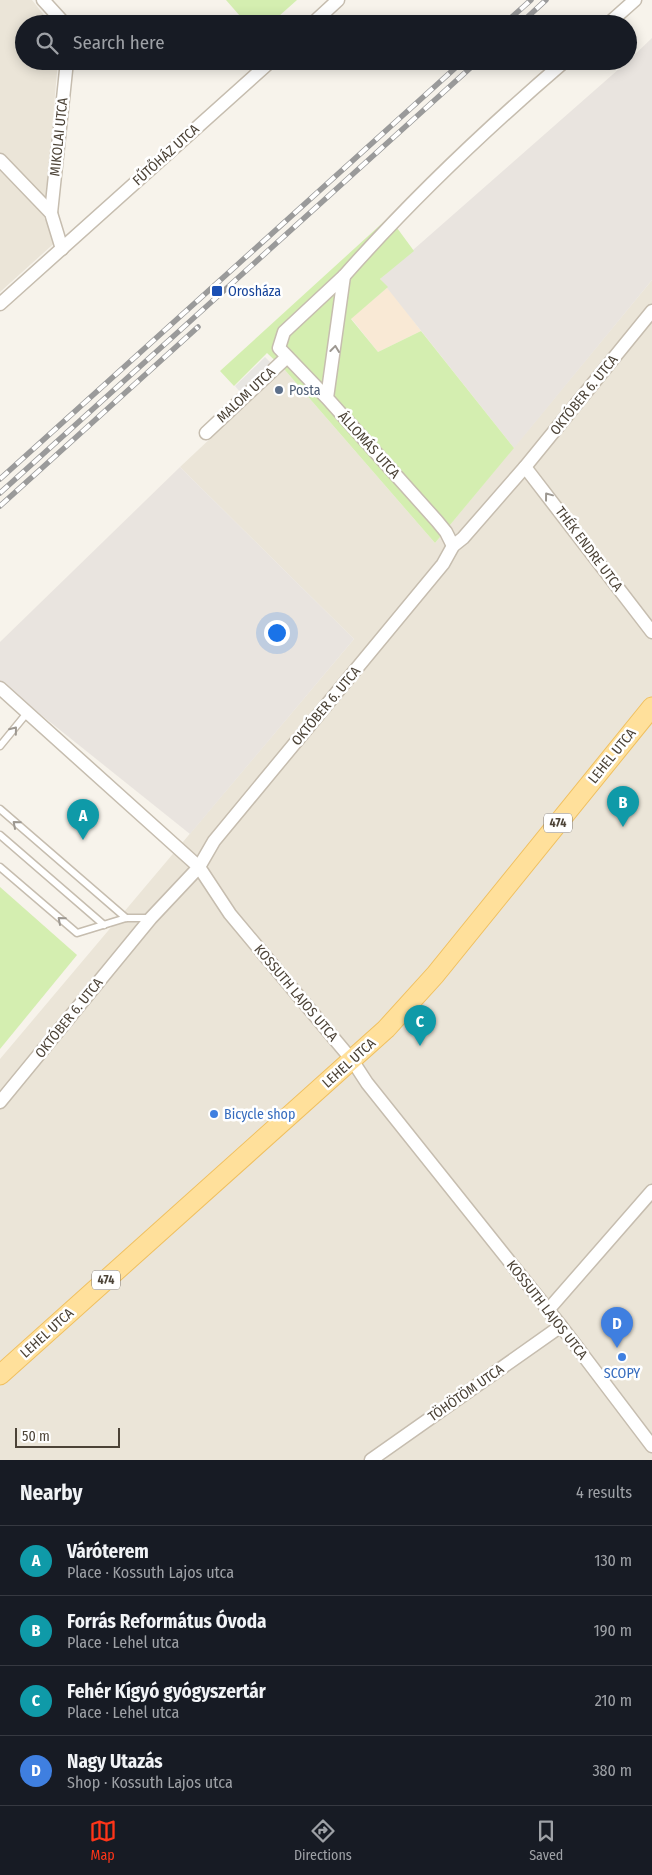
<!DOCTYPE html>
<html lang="en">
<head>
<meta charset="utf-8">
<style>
	:root { --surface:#171b24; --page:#242831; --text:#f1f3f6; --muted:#9ea1a6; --line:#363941; --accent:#ff3519 }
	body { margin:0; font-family:"Fira Sans Condensed",sans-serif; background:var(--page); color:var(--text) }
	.scale { position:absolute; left:15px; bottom:12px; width:105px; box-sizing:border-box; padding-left:5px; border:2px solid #4c4337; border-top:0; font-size:14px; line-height:18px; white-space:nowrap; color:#4c4337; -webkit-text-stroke:4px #fff; paint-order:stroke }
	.you { position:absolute; left:276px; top:632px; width:18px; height:18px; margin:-12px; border:4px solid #fff; border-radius:50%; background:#1a73e8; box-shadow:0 0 0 8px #1a73e833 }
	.badge { display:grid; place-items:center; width:32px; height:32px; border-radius:50%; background:var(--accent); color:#fff; font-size:16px; font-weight:700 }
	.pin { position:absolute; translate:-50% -41px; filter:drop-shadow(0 1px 2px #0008) }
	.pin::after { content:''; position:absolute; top:26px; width:18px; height:15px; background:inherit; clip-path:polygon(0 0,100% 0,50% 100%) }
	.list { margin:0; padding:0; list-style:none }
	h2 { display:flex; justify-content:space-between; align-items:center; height:65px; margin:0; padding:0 20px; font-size:21px }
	h2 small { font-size:16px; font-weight:400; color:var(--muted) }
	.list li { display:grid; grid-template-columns:32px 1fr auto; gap:15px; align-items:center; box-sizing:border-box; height:70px; padding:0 20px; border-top:1px solid var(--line) }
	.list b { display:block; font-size:19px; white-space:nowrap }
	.list p { margin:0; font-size:16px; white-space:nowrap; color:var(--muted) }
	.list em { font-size:16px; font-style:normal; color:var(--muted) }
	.icon { flex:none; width:28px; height:28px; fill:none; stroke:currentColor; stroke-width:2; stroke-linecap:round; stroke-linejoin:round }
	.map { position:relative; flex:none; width:652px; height:1460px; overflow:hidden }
	.search { position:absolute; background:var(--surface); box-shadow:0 2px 12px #0003; left:15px; right:15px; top:15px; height:55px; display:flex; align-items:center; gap:12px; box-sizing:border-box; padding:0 18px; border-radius:28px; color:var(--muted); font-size:19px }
	.sheet { height:345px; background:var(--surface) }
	nav { display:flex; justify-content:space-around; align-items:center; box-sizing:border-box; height:70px; border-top:1px solid var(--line); background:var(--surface); font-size:14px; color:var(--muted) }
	nav a { display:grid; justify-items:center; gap:2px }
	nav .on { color:var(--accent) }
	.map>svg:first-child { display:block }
	.residential { fill:#ebe5d8 }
	.commercial { fill:#f9e9d5 }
	.industrial { fill:#e9e4df }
	.green { fill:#d4eeb0 }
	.parking { fill:#e8e6e2 }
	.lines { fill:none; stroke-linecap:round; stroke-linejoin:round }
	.lane-casing { stroke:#c6bdaf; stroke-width:9 }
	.street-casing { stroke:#c6bdaf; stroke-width:15 }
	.primary-casing { stroke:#f0c060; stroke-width:21 }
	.lane { stroke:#fff; stroke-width:6 }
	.street { stroke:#fff; stroke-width:12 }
	.primary { stroke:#ffe09b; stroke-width:19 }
	.rail-casing { stroke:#9a9a9a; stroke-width:5.5 }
	.rail { stroke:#fff; stroke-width:4; stroke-dasharray:11; stroke-linecap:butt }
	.oneway { stroke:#9d9891 }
	.transit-dot { fill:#1a4fb4; stroke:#fff; stroke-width:2 }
	.service-dot { fill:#5c6f8a; stroke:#fff; stroke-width:2 }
	.shop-dot { fill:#3f7fe0; stroke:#fff; stroke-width:2 }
	.labels { text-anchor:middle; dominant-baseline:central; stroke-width:5; stroke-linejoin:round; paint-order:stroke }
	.shield { fill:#fff; stroke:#827b73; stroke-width:1 }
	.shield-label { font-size:12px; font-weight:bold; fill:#4c4337 }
	.street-label { font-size:14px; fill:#4c4337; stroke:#fff }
	.transit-label { font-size:14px; fill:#164399; stroke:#fff; text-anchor:start }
	.service-label { font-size:14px; fill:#4e5e75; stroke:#fff; text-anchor:start }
	.shop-label { font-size:14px; fill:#366cbe; stroke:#fff; text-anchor:start }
</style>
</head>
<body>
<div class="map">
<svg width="652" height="1460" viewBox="0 0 652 1460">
	<rect width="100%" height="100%" fill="#f7f3eb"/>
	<g class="residential">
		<polygon points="0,0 32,0 51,24 24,24 24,61 58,61 44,218 60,238 0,292"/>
		<polygon points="652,280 652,1460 0,1460 0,1059 354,639 180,467 284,369 435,543"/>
	</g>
	<polygon class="commercial" points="388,287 421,331 378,352 351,318"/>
	<g class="industrial">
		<polygon points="652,38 652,280 514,448 380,279 628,61"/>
		<polygon points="180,467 354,639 190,834 0,682 0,642"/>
	</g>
	<g class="green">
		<polygon points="226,0 297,0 270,24 247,24"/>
		<polygon points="389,217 414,251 380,279 388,287 351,319 378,352 421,331 514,448 435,543 284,369 267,353 234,386 220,371"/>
		<polygon points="0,887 77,955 0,1049"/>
	</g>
	<polygon class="parking" points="265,357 272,364 241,393 235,386"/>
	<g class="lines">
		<defs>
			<g id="lane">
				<polyline points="0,746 27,713"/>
				<polyline points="0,809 126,918"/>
				<polyline points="0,835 104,925"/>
				<polyline points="0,867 77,933 126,918 150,918"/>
			</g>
			<g id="street">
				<polyline points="43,0 65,24"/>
				<polyline points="312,24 338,0"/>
				<polyline points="608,24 635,0"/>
				<polyline points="0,160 51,213 62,249"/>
				<polyline points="51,213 67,61"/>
				<path d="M344,276C412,199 487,128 565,61"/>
				<polyline points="0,304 271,61"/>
				<polyline points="327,398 344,276 284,332 279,348 327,398 437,521 446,532 453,546"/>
				<polyline points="206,433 287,357"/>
				<polyline points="525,467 652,632"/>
				<polyline points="0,688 199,867 230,914 352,1060 367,1083 561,1326 652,1446"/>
				<polyline points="0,1102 151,918 199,867 214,841 443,564 453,546 463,538 525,467 652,311"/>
				<polyline points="548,1310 652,1191"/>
				<polyline points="371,1460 561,1326"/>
			</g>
			<polyline id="primary" points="0,1375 386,1029 435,975 652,707"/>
		</defs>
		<use href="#lane" class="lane-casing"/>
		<use href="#street" class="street-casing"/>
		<use href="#primary" class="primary-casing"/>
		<use href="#lane" class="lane"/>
		<use href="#street" class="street"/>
		<use href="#primary" class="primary"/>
		<defs>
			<g id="rail">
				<polyline points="504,24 531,0"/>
				<polyline points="520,24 546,0"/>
				<polyline points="0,479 463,61"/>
				<polyline points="0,493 478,61"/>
				<polyline points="0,506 198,327"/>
			</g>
		</defs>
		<use href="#rail" class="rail-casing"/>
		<use href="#rail" class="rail"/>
	</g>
	<defs><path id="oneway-chevron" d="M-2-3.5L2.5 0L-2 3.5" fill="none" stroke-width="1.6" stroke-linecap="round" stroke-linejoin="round" transform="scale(1.25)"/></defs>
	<g class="oneway">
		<use href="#oneway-chevron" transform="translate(335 349) rotate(-83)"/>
		<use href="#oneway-chevron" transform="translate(548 496) rotate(-127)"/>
		<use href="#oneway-chevron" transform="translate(14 730) rotate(-51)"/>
		<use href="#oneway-chevron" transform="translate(16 824) rotate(-139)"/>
		<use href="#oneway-chevron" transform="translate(61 920) rotate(-139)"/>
	</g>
	<rect class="transit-dot" x="211" y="285" width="12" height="12" rx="2.5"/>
	<circle class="service-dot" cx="279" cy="390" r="5"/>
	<g class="shop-dot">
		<circle cx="214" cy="1114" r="5"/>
		<circle cx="622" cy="1357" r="5"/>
	</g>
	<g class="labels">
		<g class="shield">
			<rect x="544" y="813.5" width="28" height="19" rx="4"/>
			<rect x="92" y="1270.5" width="28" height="19" rx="4"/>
		</g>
		<g class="shield-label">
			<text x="558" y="823">474</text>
			<text x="106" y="1280">474</text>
		</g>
		<g class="street-label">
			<text transform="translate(59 137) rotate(-84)">MIKOLAI UTCA</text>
			<text transform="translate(166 155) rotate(-42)">FŰTŐHÁZ UTCA</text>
			<text transform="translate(246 395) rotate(-43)">MALOM UTCA</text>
			<text transform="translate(584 395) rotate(-51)">OKTÓBER 6. UTCA</text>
			<text transform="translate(369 445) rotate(48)">ÁLLOMÁS UTCA</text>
			<text transform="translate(589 549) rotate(53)">THÉK ENDRE UTCA</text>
			<text transform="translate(326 706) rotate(-50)">OKTÓBER 6. UTCA</text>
			<text transform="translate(612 756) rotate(-51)">LEHEL UTCA</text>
			<text transform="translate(296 993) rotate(50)">KOSSUTH LAJOS UTCA</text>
			<text transform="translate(69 1018) rotate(-51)">OKTÓBER 6. UTCA</text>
			<text transform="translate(349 1063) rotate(-42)">LEHEL UTCA</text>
			<text transform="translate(547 1310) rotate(52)">KOSSUTH LAJOS UTCA</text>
			<text transform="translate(47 1333) rotate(-42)">LEHEL UTCA</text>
			<text transform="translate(466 1393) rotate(-35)">TÖHÖTÖM UTCA</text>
		</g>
		<g class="transit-label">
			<text x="228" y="291">Orosháza</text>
		</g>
		<g class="service-label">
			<text x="289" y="390">Posta</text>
		</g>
		<g class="shop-label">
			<text x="224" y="1114">Bicycle shop</text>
			<text x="622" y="1373" text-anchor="middle">SCOPY</text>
		</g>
	</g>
</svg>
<div class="scale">50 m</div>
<div class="you"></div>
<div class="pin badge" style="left:83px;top:840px;background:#0f9aa8">A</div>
<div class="pin badge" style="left:623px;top:827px;background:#0f9aa8">B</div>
<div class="pin badge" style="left:420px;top:1046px;background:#0f9aa8">C</div>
<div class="pin badge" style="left:617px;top:1348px;background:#3f7fe0">D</div>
<div class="search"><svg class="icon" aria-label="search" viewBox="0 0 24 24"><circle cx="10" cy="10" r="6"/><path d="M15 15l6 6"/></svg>Search here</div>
</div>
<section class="sheet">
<h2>Nearby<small>4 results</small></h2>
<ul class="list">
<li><span class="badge" style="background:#0f9aa8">A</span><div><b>Váróterem</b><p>Place · Kossuth Lajos utca</p></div><em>130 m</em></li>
<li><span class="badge" style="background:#0f9aa8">B</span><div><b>Forrás Református Óvoda</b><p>Place · Lehel utca</p></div><em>190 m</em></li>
<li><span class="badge" style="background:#0f9aa8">C</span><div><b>Fehér Kígyó gyógyszertár</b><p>Place · Lehel utca</p></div><em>210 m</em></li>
<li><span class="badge" style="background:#3f7fe0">D</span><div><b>Nagy Utazás</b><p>Shop · Kossuth Lajos utca</p></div><em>380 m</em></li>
</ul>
</section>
<nav>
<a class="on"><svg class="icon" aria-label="map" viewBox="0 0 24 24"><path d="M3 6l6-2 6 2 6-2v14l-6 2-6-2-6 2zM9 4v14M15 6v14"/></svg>Map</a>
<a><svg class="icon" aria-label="directions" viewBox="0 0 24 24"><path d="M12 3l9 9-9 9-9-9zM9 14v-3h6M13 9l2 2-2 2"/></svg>Directions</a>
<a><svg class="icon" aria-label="saved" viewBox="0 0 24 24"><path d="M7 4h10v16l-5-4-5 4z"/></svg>Saved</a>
</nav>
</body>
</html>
